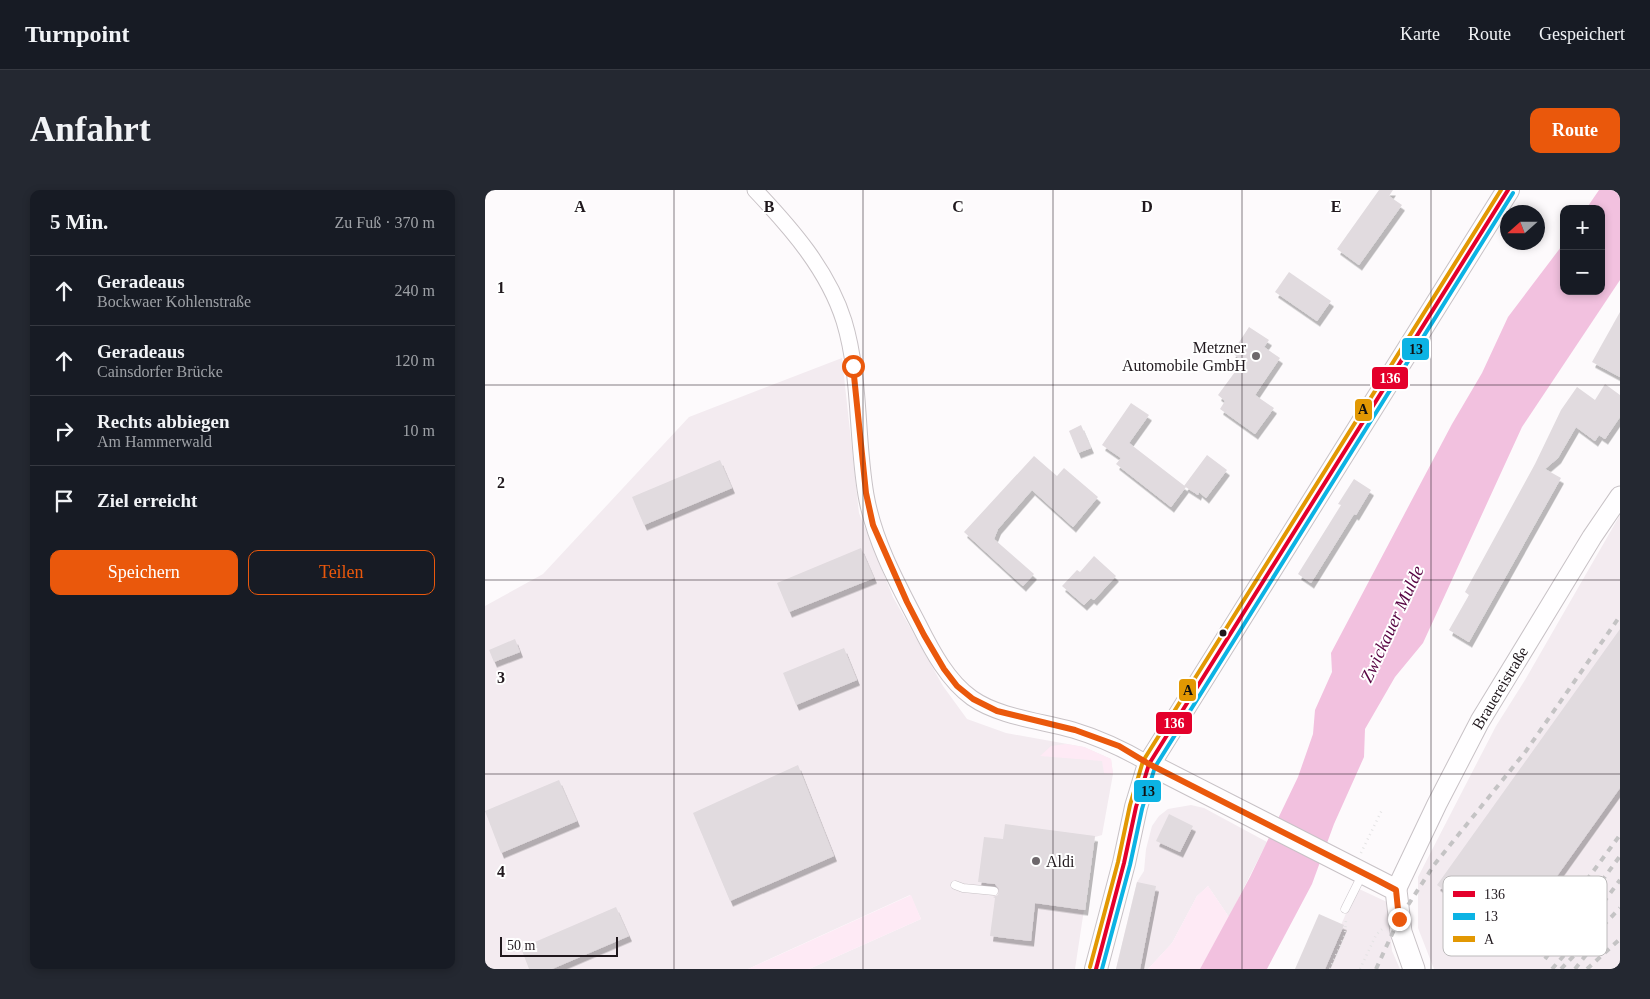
<!DOCTYPE html>
<html lang="de">
<head>
<meta charset="utf-8">
<style>
	:root { --surface:#171b24; --page:#242831; --text:#f1f3f6; --muted:#9ea1a6; --line:#363941; --accent:#ea580c }
	body { margin:0; font-family:Georgia,serif; background:var(--page); color:var(--text) }
	.controls { position:absolute; right:15px; top:15px; display:grid; overflow:hidden; border-radius:10px; box-shadow:0 2px 8px #0003 }
	.controls button { width:45px; height:45px; display:grid; place-items:center; padding:0; border:0; border-bottom:1px solid var(--line); background:var(--surface); color:var(--text); font:25px sans-serif }
	.compass { position:absolute; left:1015px; top:15px; width:45px; height:45px; border-radius:50%; background:var(--surface); box-shadow:0 2px 8px #0003; rotate:249deg }
	.scale { position:absolute; left:15px; bottom:12px; width:118px; box-sizing:border-box; padding-left:5px; border:2px solid #20181d; border-top:0; font-size:14px; line-height:18px; white-space:nowrap; color:#20181d; -webkit-text-stroke:4px #fff; paint-order:stroke }
	.stop { position:absolute; width:15px; height:15px; margin:-11px; border:4px solid #ea580c; border-radius:50%; background:#fff }
	.stop.end { background:#ea580c; border-color:#fff; box-shadow:0 1px 5px #0008 }
	.list { margin:0; padding:0; list-style:none }
	h2 { display:flex; justify-content:space-between; align-items:center; height:65px; margin:0; padding:0 20px; font-size:21px }
	h2 small { font-size:16px; font-weight:400; color:var(--muted) }
	.list li { display:grid; grid-template-columns:32px 1fr auto; gap:15px; align-items:center; box-sizing:border-box; height:70px; padding:0 20px; border-top:1px solid var(--line) }
	.list b { display:block; font-size:19px; white-space:nowrap }
	.list p { margin:0; font-size:16px; white-space:nowrap; color:var(--muted) }
	.list em { font-size:16px; font-style:normal; color:var(--muted) }
	.actions { display:flex; gap:10px; padding:15px 20px }
	.actions a { flex:1; padding:11px 0; border:1px solid var(--accent); border-radius:10px; text-align:center; font-size:18px; color:var(--accent) }
	.actions .main { background:var(--accent); color:#fff }
	.icon { flex:none; width:28px; height:28px; fill:none; stroke:currentColor; stroke-width:2; stroke-linecap:round; stroke-linejoin:round }
	.map { position:relative; flex:none; width:1135px; height:779px; overflow:hidden; border-radius:10px }
	header { display:flex; align-items:center; gap:30px; box-sizing:border-box; height:70px; padding:0 25px; background:var(--surface); border-bottom:1px solid var(--line) }
	header strong { font-size:24px }
	nav { display:flex; gap:28px; margin-inline-start:auto; font-size:18px }
	.intro { display:flex; align-items:center; justify-content:space-between; box-sizing:border-box; height:120px; padding:0 30px }
	h1 { margin:0; font-size:35px }
	.button { padding:12px 22px; border-radius:10px; background:var(--accent); color:#fff; font-size:18px; font-weight:700 }
	main { display:flex; gap:30px; padding:0 30px }
	aside { flex:1; background:var(--surface); border-radius:10px; box-shadow:0 2px 8px #0003 }
	.map>svg:first-child { display:block }
	.built { fill:#f3ebf0 }
	.green { fill:#feeaf5 }
	.water { fill:#f2c1df }
	.building { fill:#e1dbdf; filter:url(#shadow) }
	.lines { fill:none; stroke-linecap:round; stroke-linejoin:round }
	.service-casing { stroke:#c8c2c6; stroke-width:9 }
	.minor-casing { stroke:#c8c2c6; stroke-width:17 }
	.tertiary-casing { stroke:#c8c2c6; stroke-width:21 }
	.secondary-casing { stroke:#c8c2c6; stroke-width:23 }
	.primary-casing { stroke:#c8c2c6; stroke-width:24 }
	.path { stroke:#e4e3e4; stroke-width:2.5; stroke-dasharray:1 4; stroke-linecap:butt }
	.service { stroke:#fffeff; stroke-width:8 }
	.minor { stroke:#fffeff; stroke-width:15 }
	.tertiary { stroke:#fffeff; stroke-width:19 }
	.secondary { stroke:#fffeff; stroke-width:21 }
	.primary { stroke:#fffeff; stroke-width:22 }
	.rail { stroke:#c4c3c4; stroke-width:4; stroke-dasharray:6 6; stroke-linecap:butt }
	.bus-1-casing { stroke:#fff; stroke-width:8 }
	.bus-2-casing { stroke:#fff; stroke-width:8 }
	.bus-3-casing { stroke:#fff; stroke-width:8 }
	.bus-1 { stroke:#e4002b; stroke-width:4 }
	.bus-2 { stroke:#0cb3e4; stroke-width:4 }
	.bus-3 { stroke:#e29803; stroke-width:4 }
	.route { stroke:#ea580c; stroke-width:6 }
	.grid { fill:none; stroke:#20181d; stroke-width:1; stroke-opacity:0.55 }
	.poi-dot { fill:#6d676b; stroke:#fff; stroke-width:2 }
	.bus-dot { fill:#20181d; stroke:#fff; stroke-width:2 }
	.labels { text-anchor:middle; dominant-baseline:central; stroke-width:4; stroke-linejoin:round; paint-order:stroke }
	.poi-label { font-size:16px; fill:#20181d; stroke:#fff; text-anchor:end }
	.street-label { font-size:16px; fill:#20181d; stroke:#fff }
	.water-label { font-size:18px; font-style:italic; fill:#570442; stroke:#fff }
	.key { fill:#fff; stroke:#bcbabb; stroke-width:1 }
	.key-label { font-size:14px; fill:#20181d }
	.grid-label { font-size:16px; text-anchor:middle; font-weight:bold; fill:#20181d; stroke:#fff; stroke-width:4; stroke-linejoin:round; paint-order:stroke }
	.line-badge { stroke:#fff; stroke-width:2 }
	.badge-label { font-size:14px; text-anchor:middle; font-weight:bold; fill:#fff }
	.pale-badge-label { font-size:14px; text-anchor:middle; font-weight:bold; fill:#111 }
</style>
</head>
<body>
<header>
<strong>Turnpoint</strong>
<nav><a>Karte</a><a>Route</a><a>Gespeichert</a></nav>
</header>
<div class="intro"><h1>Anfahrt</h1><a class="button">Route</a></div>
<main>
<aside>
<h2>5 Min.<small>Zu Fuß · 370 m</small></h2>
<ul class="list">
<li><svg class="icon" aria-label="ahead" viewBox="0 0 24 24"><path d="M12 20V5M6 11l6-6 6 6"/></svg><div><b>Geradeaus</b><p>Bockwaer Kohlenstraße</p></div><em>240 m</em></li>
<li><svg class="icon" aria-label="ahead" viewBox="0 0 24 24"><path d="M12 20V5M6 11l6-6 6 6"/></svg><div><b>Geradeaus</b><p>Cainsdorfer Brücke</p></div><em>120 m</em></li>
<li><svg class="icon" aria-label="right" viewBox="0 0 24 24"><path d="M7 20v-9h11M14 6l5 5-5 5"/></svg><div><b>Rechts abbiegen</b><p>Am Hammerwald</p></div><em>10 m</em></li>
<li><svg class="icon" aria-label="arrive" viewBox="0 0 24 24"><path d="M6 21V4h12l-3 4 3 4H6"/></svg><div><b>Ziel erreicht</b></div></li>
</ul>
<div class="actions"><a class="main">Speichern</a><a>Teilen</a></div>
</aside>
<div class="map">
<svg width="1135" height="779" viewBox="0 0 1135 779">
	<defs>
		<filter id="shadow"><feDropShadow dx="3" dy="5.5" stdDeviation="0" flood-color="#0004"/></filter>
	</defs>
	<rect width="100%" height="100%" fill="#fdfafc"/>
	<g class="built">
		<polygon points="357,168 374,323 408,407 458,496 482,529 521,543 599,557 626,569 628,584 617,645 610,647 590,779 324,779 436,729 425,705 263,779 0,779 0,416 58,384 204,227"/>
		<polygon points="1135,325 1135,779 949,779 933,738 933,687 1011,536 1040,490"/>
		<polygon points="706,615 719,618 782,652 744,727 723,696 712,706 687,753 663,779 631,779 652,692 659,681 661,659 667,636 674,626 683,619"/>
		<polygon points="872,698 902,712 907,761 915,779 837,779"/>
	</g>
	<g class="green">
		<polygon points="581,554 599,557 626,569 628,584 619,583 617,571 555,566 566,556"/>
		<polygon points="723,696 744,727 715,779 663,779 687,753 712,706"/>
		<polygon points="426,705 436,729 324,779 263,779"/>
	</g>
	<polygon class="water" points="1114,0 1135,0 1135,90 1037,237 938,453 910,487 880,539 879,567 849,634 827,694 782,779 715,779 765,687 813,587 828,544 830,520 847,482 846,463 967,234 997,183 1023,127 1079,53 1079,101 1116,101 1116,19 1101,19"/>
	<g class="building">
		<polygon points="894,0 908,0 904,6 917,15 874,75 852,59"/>
		<polygon points="804,82 846,111 832,131 790,102"/>
		<polygon points="1135,122 1135,187 1107,172"/>
		<polygon points="764,137 784,150 779,157 795,168 770,205 789,218 770,244 735,219 740,211 733,205 758,171 747,163"/>
		<polygon points="1120,194 1135,205 1135,227 1120,249 1114,245 1110,251 1091,237 1073,268 1060,279 1076,288 984,452 964,440 984,405 980,402 1050,274 1076,220 1092,197 1110,210"/>
		<polygon points="646,213 664,225 644,253 701,297 686,317 631,274 636,268 617,255"/>
		<polygon points="596,235 606,258 593,263 584,241"/>
		<polygon points="722,265 742,280 721,308 714,302 713,305 699,296"/>
		<polygon points="549,266 572,286 579,278 613,307 588,337 547,300 513,339 509,349 549,384 538,396 479,342"/>
		<polygon points="235,270 247,298 159,335 147,307"/>
		<polygon points="869,289 886,300 871,325 869,324 826,393 813,384 856,315 853,314"/>
		<polygon points="376,358 389,388 304,422 292,393"/>
		<polygon points="609,366 631,386 609,410 606,408 599,415 577,396 592,380 595,382"/>
		<polygon points="1135,439 1135,598 1027,749 952,695"/>
		<polygon points="30,449 35,462 9,472 4,460"/>
		<polygon points="359,458 372,490 311,515 298,483"/>
		<polygon points="313,575 349,666 245,711 208,623"/>
		<polygon points="74,590 92,631 16,663 0,621"/>
		<polygon points="684,624 708,636 695,662 671,651"/>
		<polygon points="520,634 610,646 600,720 550,713 546,751 505,746 510,708 508,707 513,705 514,699 510,694 493,692 499,647 518,649"/>
		<polygon points="652,692 671,696 655,779 631,779"/>
		<polygon points="131,717 144,746 67,779 44,779 36,758"/>
		<polygon points="834,724 859,735 840,779 810,779"/>
	</g>
	<g class="lines">
		<defs>
			<g id="service">
				<polyline points="470,695 478,698 509,701"/>
				<polyline points="860,719 877,685"/>
			</g>
			<path id="minor" d="M270,0C306,38 343,80 359,131C376,187 371,247 381,305C389,351 412,393 434,435C447,461 463,491 487,508C514,527 556,531 588,540C615,548 640,560 664,574"/>
			<polyline id="tertiary" points="911,700 952,614 995,531 1107,347 1135,306"/>
			<polyline id="secondary" points="664,574 911,700 916,742 929,779"/>
			<polyline id="primary" points="611,779 639,673 651,617 664,574 1023,0"/>
		</defs>
		<use href="#service" class="service-casing"/>
		<use href="#minor" class="minor-casing"/>
		<use href="#tertiary" class="tertiary-casing"/>
		<use href="#secondary" class="secondary-casing"/>
		<use href="#primary" class="primary-casing"/>
		<g class="path">
			<polyline points="876,663 897,620"/>
			<polyline points="845,779 860,744 861,729"/>
			<polyline points="875,779 891,745 897,739"/>
		</g>
		<use href="#service" class="service"/>
		<use href="#minor" class="minor"/>
		<use href="#tertiary" class="tertiary"/>
		<use href="#secondary" class="secondary"/>
		<use href="#primary" class="primary"/>
		<g class="rail">
			<polyline points="1073,729 1135,645"/>
			<polyline points="1060,769 1135,666"/>
			<polyline points="891,779 914,729 949,675 1041,561 1135,426"/>
			<polyline points="1067,779 1081,763 1135,690"/>
			<polyline points="1076,779 1135,718"/>
			<polyline points="1090,779 1112,751"/>
			<polyline points="1102,779 1135,749"/>
		</g>
		<defs>
			<polyline id="bus-1" points="611,779 639,673 651,617 664,574 1023,0"/>
			<polyline id="bus-2" points="617,779 645,675 657,619 670,577 1028,3"/>
			<polyline id="bus-3" points="605,777 633,672 645,615 658,571 1016,0"/>
		</defs>
		<use href="#bus-1" class="bus-1-casing"/>
		<use href="#bus-2" class="bus-2-casing"/>
		<use href="#bus-3" class="bus-3-casing"/>
		<use href="#bus-1" class="bus-1"/>
		<use href="#bus-2" class="bus-2"/>
		<use href="#bus-3" class="bus-3"/>
	</g>
	<g class="lines">
		<polyline class="route" points="368,176 381,303 388,335 422,412 439,445 459,479 472,496 488,509 512,521 590,540 634,556 664,574 892,690 911,700 914,729"/>
	</g>
	<path class="grid" d="M189,0V779M378,0V779M568,0V779M757,0V779M946,0V779M0,195H1135M0,390H1135M0,584H1135"/>
	<g class="poi-dot">
		<circle cx="771" cy="166" r="5"/>
		<circle cx="551" cy="671" r="5"/>
	</g>
	<circle class="bus-dot" cx="738" cy="443" r="4.5"/>
	<g class="labels">
		<g class="poi-label">
			<text x="761" y="157">Metzner<tspan x="761" dy="18">Automobile GmbH</tspan></text>
			<text x="561" y="671" text-anchor="start">Aldi</text>
		</g>
		<g class="street-label">
			<text transform="translate(1015 498) rotate(-59)">Brauereistraße</text>
		</g>
		<g class="water-label">
			<text transform="translate(907 434) rotate(-65)">Zwickauer Mulde</text>
		</g>
	</g>
	<rect x="958" y="686" width="164" height="80" rx="8" class="key"/>
	<rect x="968" y="701" width="22" height="6" fill="#e4002b"/>
	<rect x="968" y="723" width="22" height="7" fill="#0cb3e4"/>
	<rect x="968" y="746" width="22" height="6" fill="#e29803"/>
	<g class="key-label">
		<text x="999" y="709">136</text>
		<text x="999" y="731">13</text>
		<text x="999" y="754">A</text>
	</g>
	<g class="grid-label">
		<text x="95" y="22">A</text>
		<text x="284" y="22">B</text>
		<text x="473" y="22">C</text>
		<text x="662" y="22">D</text>
		<text x="851" y="22">E</text>
		<text x="16" y="103">1</text>
		<text x="16" y="298">2</text>
		<text x="16" y="493">3</text>
		<text x="16" y="687">4</text>
	</g>
	<g class="line-badge">
		<rect x="916" y="147" width="29" height="24" rx="5" fill="#0cb3e4"/>
		<rect x="886" y="176" width="38" height="24" rx="5" fill="#e4002b"/>
		<rect x="869" y="208" width="19" height="24" rx="5" fill="#e29803"/>
		<rect x="693" y="488" width="19" height="24" rx="5" fill="#e29803"/>
		<rect x="670" y="521" width="38" height="24" rx="5" fill="#e4002b"/>
		<rect x="648" y="589" width="29" height="24" rx="5" fill="#0cb3e4"/>
	</g>
	<g class="badge-label">
		<text x="905" y="193">136</text>
		<text x="689" y="538">136</text>
	</g>
	<g class="pale-badge-label">
		<text x="931" y="164">13</text>
		<text x="878" y="224">A</text>
		<text x="703" y="505">A</text>
		<text x="663" y="606">13</text>
	</g>
</svg>
<div class="controls">
<button>+</button>
<button>−</button>
</div>
<svg class="compass" viewBox="-18 -18 36 36"><path d="M0-13l5 13h-10z" fill="#e53935"/><path d="M0 13l5-13h-10z" fill="#9ea1a6"/></svg>
<div class="scale">50 m</div>
<div class="stop" style="left:368px;top:176px"></div>
<div class="stop end" style="left:914px;top:729px"></div>
</div>
</main>
</body>
</html>
